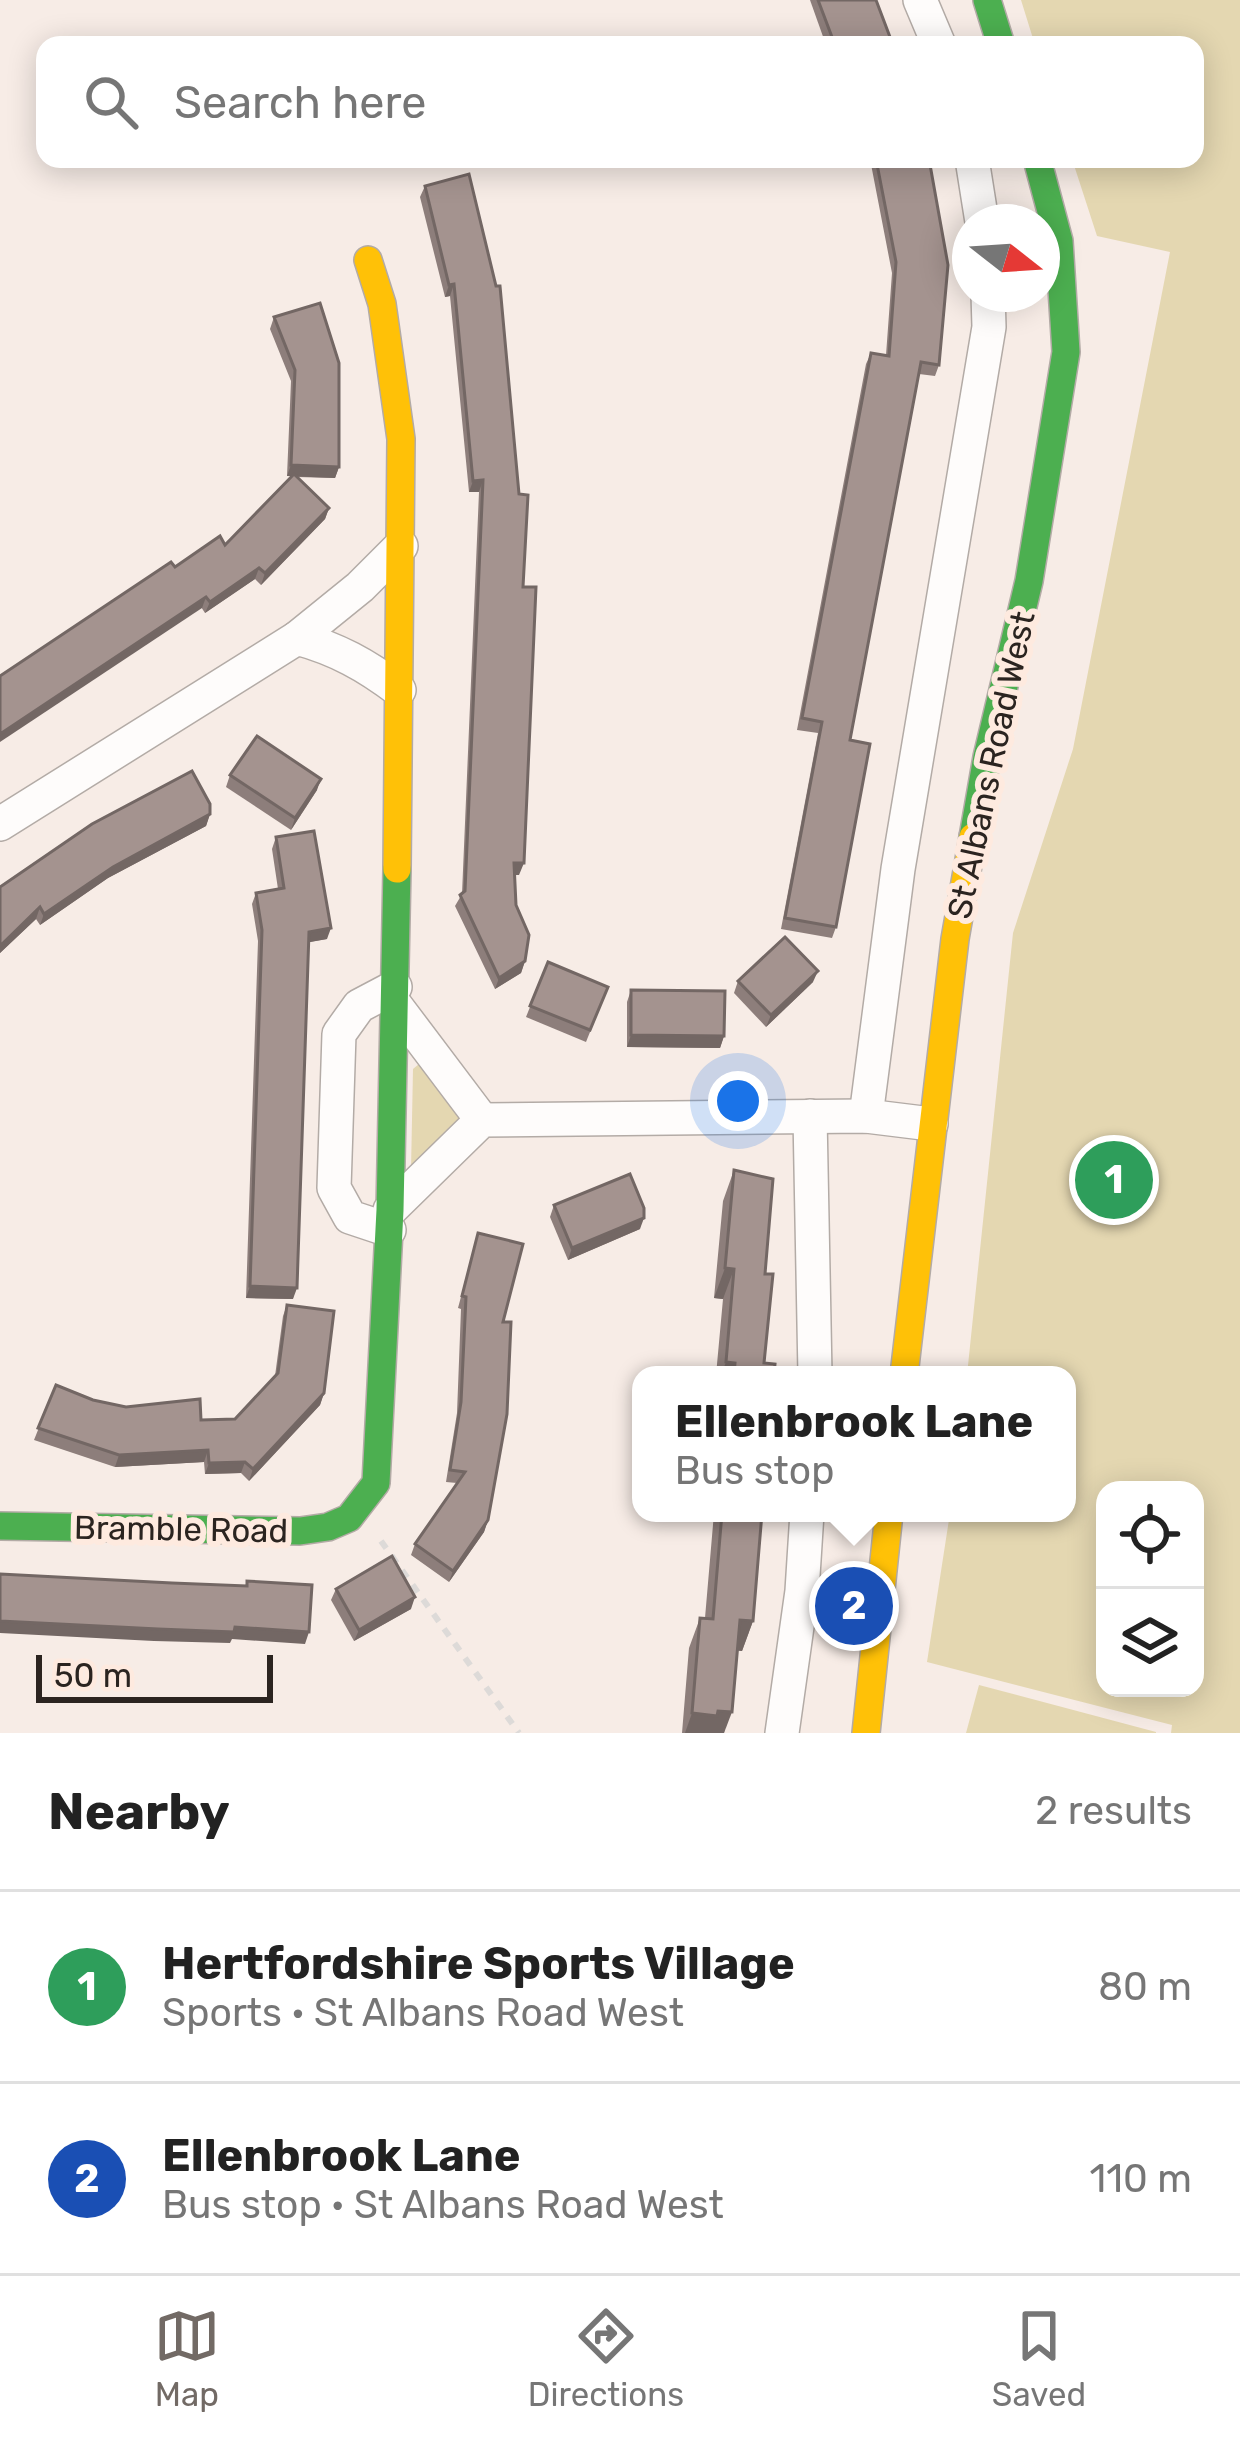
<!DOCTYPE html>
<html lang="en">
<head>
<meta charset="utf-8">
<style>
	:root { --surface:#fff; --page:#f6f6f6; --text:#222; --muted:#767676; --line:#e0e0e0; --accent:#726a65 }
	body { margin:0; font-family:Rubik,sans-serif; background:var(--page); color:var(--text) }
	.controls { position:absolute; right:36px; bottom:36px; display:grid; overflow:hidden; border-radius:24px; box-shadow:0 6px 30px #0003 }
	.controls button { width:108px; height:108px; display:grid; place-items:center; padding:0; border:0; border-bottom:3px solid var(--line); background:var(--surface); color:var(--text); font:60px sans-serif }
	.compass { position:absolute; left:952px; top:204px; width:108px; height:108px; border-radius:50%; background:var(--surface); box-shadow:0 6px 30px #0003; rotate:107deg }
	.scale { position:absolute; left:36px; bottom:30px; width:237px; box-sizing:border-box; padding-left:12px; border:6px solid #2b2420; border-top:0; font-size:33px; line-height:42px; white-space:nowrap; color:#2b2420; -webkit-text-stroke:9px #feeadf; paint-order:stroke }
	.you { position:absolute; left:738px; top:1101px; width:42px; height:42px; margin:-30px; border:9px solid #fff; border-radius:50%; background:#1a73e8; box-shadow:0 0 0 18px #1a73e833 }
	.badge { display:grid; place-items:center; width:78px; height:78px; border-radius:50%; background:var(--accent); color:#fff; font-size:39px; font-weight:700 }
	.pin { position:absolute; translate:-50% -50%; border:6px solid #fff; box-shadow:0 3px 12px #0006 }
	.popup { position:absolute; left:632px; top:1366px; width:444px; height:156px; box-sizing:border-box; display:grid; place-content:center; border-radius:24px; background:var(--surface); filter:drop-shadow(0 3px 9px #0005); font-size:39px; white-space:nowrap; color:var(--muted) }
	.popup b { font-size:45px; color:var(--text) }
	.popup::after { content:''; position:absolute; left:50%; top:100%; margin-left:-24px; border:24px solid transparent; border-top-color:var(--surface) }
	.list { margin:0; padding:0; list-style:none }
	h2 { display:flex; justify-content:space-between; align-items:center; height:156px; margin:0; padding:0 48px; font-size:51px }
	h2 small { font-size:39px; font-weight:400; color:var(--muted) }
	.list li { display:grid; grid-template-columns:78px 1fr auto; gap:36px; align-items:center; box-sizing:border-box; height:192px; padding:0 48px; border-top:3px solid var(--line) }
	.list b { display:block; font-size:45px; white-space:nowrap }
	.list p { margin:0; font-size:39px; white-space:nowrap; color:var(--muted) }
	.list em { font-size:39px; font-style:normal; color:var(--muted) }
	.icon { flex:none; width:66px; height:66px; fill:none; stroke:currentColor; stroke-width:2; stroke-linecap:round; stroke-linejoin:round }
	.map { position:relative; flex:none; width:1240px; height:1733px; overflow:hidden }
	.search { position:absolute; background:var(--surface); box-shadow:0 6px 30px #0003; left:36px; right:36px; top:36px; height:132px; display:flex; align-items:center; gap:30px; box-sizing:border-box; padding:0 42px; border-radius:24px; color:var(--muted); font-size:45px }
	.sheet { height:540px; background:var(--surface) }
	nav { display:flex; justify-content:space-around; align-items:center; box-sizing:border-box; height:168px; border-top:3px solid var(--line); background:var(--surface); font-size:33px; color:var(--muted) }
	nav a { display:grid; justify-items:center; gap:6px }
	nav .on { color:var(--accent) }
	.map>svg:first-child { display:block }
	.green { fill:#e4d7b1; fill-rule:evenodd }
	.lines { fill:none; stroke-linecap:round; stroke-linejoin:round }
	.street-casing { stroke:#b3aba6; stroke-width:36 }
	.fast-casing { stroke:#b3aba6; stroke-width:30 }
	.slow-casing { stroke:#b3aba6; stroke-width:30 }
	.path { stroke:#dddad8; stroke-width:6; stroke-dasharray:9 9; stroke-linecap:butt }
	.street { stroke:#fefcfb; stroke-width:33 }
	.fast { stroke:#4caf50; stroke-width:27 }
	.slow { stroke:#ffc107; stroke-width:27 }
	.wall { fill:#8d7e7b }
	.shaded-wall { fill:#736764 }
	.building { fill:#a4938f; stroke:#736764; stroke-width:3 }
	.labels { text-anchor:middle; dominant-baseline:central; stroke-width:12; stroke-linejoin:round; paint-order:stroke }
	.street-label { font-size:33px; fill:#2b2420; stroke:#feeadf }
</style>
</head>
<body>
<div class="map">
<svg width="1240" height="1733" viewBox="0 0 1240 1733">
	<rect width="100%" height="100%" fill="#f7ece6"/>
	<g class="green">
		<path d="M1021,0H1240V1733H1171L1172,1725L927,1662L950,1513H1067V1375H967L1013,933L1073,749L1170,252L1097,236L1072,159H1195V45H1035ZM1195,1490V1688H1105V1490Z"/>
		<polygon points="419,1064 459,1112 459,1125 411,1170 413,1069"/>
		<polygon points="979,1685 1156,1732 1156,1733 966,1733"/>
	</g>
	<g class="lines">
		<defs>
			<g id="street">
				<polyline points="920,0 939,45"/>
				<polyline points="972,159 982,222"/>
				<polyline points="297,638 360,587 401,546"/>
				<path d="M0,824L297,638C337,649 366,665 399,690"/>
				<polyline points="396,1006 482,1120"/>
				<polyline points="810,1116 815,1375"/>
				<polyline points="866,1116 898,869 989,327 988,294"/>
				<polyline points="390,1210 482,1120 866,1116 931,1124"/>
				<polyline points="389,1230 350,1217 334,1188 339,1034 359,1006 395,987"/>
				<polyline points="782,1733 802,1591 807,1513"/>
			</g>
			<g id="fast">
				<polyline points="987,0 1001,45"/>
				<polyline points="973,837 987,757 1029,581 1066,352 1059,241 1037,159"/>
				<polyline points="0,1526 300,1531 328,1527 349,1518 376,1483 390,1210 397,869"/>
			</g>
			<g id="slow">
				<polyline points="368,260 382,304 401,439 397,869"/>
				<polyline points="904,1375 955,939 973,837"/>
				<polyline points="866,1733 889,1513"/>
			</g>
		</defs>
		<use href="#street" class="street-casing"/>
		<use href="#fast" class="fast-casing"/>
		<use href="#slow" class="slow-casing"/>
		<polyline class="path" points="381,1541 519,1733"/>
		<use href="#street" class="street"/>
		<use href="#fast" class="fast"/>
		<use href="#slow" class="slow"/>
	</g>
	<g class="wall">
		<polygon points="810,0 876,0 893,45 826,45"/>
		<polygon points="870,159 929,159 939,365 935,376 919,374 850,740 836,927 832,938 781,929 818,733 797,730 866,364 871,353 886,355 892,273"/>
		<polygon points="469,174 523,587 519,875 514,875 516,905 525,961 521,973 495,989 455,906 462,894 479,492 469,492 450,296 445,297 420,197 425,186"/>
		<polygon points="274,317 339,467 335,478 297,477 329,508 325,519 261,585 255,579 205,613 175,567 225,545 292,476 287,476 291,381 270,329"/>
		<polygon points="230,775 317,790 291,830 226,787"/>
		<polygon points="210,814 206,826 108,878 40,925 36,919 0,953 0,887"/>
		<polygon points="276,837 327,939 309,942 293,1299 246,1298 258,941 252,904 256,893 278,889 272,849"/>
		<polygon points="548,962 608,987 586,1042 526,1017"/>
		<polygon points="738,981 813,982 766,1027 734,993"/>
		<polygon points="631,990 724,1036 720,1048 627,1047 627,1002"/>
		<polygon points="734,1170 765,1274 764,1363 774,1375 716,1375 723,1299 714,1298 723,1201"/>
		<polygon points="554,1205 640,1229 568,1260 550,1217"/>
		<polygon points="478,1233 503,1322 488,1520 484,1532 449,1582 411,1555 415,1544 457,1483 446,1482 457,1413 461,1309 458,1308"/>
		<polygon points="287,1305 324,1393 320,1405 249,1481 241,1473 205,1474 204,1462 115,1467 34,1440 56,1385 93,1400 126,1407 201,1420 235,1419 275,1376 283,1316"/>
		<polygon points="714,1513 762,1513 753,1621 742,1651 737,1650 724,1733 682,1733 689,1648 700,1618 705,1618"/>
		<polygon points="336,1589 411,1609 354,1641 331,1600"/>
	</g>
	<g class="shaded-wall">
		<polygon points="454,284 450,296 445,297 449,285"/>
		<polygon points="291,465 339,467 335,478 287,476"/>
		<polygon points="483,480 479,492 469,492 473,481"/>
		<polygon points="329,508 325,519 261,585 265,573"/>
		<polygon points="259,568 255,579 205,613 210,602"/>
		<polygon points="206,597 202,608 0,742 0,734"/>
		<polygon points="321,779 317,790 291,830 295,818"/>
		<polygon points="210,814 206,826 108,878 40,925 44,914 113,867"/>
		<polygon points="514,863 524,863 519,875 509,875"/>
		<polygon points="40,907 36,919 0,953 0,946"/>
		<polygon points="331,928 327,939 305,943 309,932"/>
		<polygon points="525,961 521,973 495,989 499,978"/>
		<polygon points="818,971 813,982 766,1027 771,1015"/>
		<polygon points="631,1035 724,1036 720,1048 627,1047"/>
		<polygon points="644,1218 640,1229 568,1260 572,1248"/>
		<polygon points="725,1268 734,1269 723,1299 714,1298"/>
		<polygon points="250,1286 297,1288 293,1299 246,1298"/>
		<polygon points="726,1362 735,1363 731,1375 721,1375"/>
		<polygon points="324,1393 320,1405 249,1481 253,1469"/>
		<polygon points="208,1450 204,1462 115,1467 119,1455"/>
		<polygon points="245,1462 241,1473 205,1474 209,1463"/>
		<polygon points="488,1520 484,1532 449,1582 453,1571"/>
		<polygon points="415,1597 411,1609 354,1641 359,1630"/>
		<polygon points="740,1620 753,1621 742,1651 729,1650"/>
		<polygon points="0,1621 235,1627 309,1632 305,1644 232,1639 230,1643 154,1641 0,1633"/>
		<polygon points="718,1711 732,1712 724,1733 685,1733 692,1713"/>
	</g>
	<g class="building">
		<polygon points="818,0 876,0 893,45 835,45"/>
		<polygon points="876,159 929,159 948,265 939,365 921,362 850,740 870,744 836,927 785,918 822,722 802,718 871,353 889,356 896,262"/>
		<polygon points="469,174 496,286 500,286 519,494 528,495 523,587 536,587 524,863 514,863 516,905 529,935 525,961 499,978 460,895 465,891 483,480 473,481 454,284 449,285 425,186"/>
		<polygon points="320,303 339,363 339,467 291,465 295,370 274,317"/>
		<polygon points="294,474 329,508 265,573 259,568 210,602 206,597 0,734 0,676 171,562 175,567 220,536 225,545"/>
		<polygon points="257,736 321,779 295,818 230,775"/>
		<polygon points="192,771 210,804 210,814 113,867 44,914 40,907 0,946 0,887 92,824"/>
		<polygon points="314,831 331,928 309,932 297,1288 250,1286 262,930 256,893 284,888 276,837"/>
		<polygon points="785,937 818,971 771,1015 738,981"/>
		<polygon points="548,962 608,987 590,1030 530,1006"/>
		<polygon points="631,990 725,991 724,1036 631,1035"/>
		<polygon points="734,1170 773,1179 765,1274 773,1274 764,1363 775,1364 774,1375 734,1375 735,1363 726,1362 734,1269 725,1268"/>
		<polygon points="630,1174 644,1208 644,1218 572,1248 554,1205"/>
		<polygon points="478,1233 523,1244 503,1322 511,1322 507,1414 488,1520 453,1571 415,1544 465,1472 450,1470 461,1402 466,1297 462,1296"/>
		<polygon points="287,1305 334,1311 324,1393 253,1469 245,1462 209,1463 208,1450 119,1455 38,1428 56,1385 93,1400 126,1407 200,1399 201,1420 235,1419 278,1373"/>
		<polygon points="722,1513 762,1513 753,1621 740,1620 732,1712 718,1711 717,1716 692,1713 700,1618 713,1619"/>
		<polygon points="392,1556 415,1597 359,1630 336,1589"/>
		<polygon points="0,1574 172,1583 247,1586 247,1581 312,1585 309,1632 235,1627 234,1632 158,1629 0,1621"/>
	</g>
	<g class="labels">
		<g class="street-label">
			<text transform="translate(991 765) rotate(-78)">St Albans Road West</text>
			<text transform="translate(181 1529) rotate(1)">Bramble Road</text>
		</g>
	</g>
</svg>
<div class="controls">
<button><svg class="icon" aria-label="locate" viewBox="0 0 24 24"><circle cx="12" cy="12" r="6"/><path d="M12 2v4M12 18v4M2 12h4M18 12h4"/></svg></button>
<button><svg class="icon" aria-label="layers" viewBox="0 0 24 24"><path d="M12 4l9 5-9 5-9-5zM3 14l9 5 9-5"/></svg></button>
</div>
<svg class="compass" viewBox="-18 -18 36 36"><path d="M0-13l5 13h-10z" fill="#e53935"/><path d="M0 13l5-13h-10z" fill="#767676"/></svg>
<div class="scale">50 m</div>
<div class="you"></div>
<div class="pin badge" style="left:1114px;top:1180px;background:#2e9e5b">1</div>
<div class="pin badge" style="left:854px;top:1606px;background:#1a4fb4">2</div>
<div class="popup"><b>Ellenbrook Lane</b>Bus stop</div>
<div class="search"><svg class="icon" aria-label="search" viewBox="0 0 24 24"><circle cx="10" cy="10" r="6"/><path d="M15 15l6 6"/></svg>Search here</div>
</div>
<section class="sheet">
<h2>Nearby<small>2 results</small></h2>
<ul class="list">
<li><span class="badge" style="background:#2e9e5b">1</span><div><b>Hertfordshire Sports Village</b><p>Sports · St Albans Road West</p></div><em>80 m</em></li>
<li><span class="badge" style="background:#1a4fb4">2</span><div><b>Ellenbrook Lane</b><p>Bus stop · St Albans Road West</p></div><em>110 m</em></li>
</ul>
</section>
<nav>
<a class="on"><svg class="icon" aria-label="map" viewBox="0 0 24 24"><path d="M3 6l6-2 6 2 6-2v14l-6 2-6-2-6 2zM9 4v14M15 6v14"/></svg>Map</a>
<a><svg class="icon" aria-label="directions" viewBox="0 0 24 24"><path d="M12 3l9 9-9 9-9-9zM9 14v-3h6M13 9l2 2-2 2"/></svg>Directions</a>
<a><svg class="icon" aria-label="saved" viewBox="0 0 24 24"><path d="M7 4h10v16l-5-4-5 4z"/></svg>Saved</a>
</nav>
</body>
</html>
